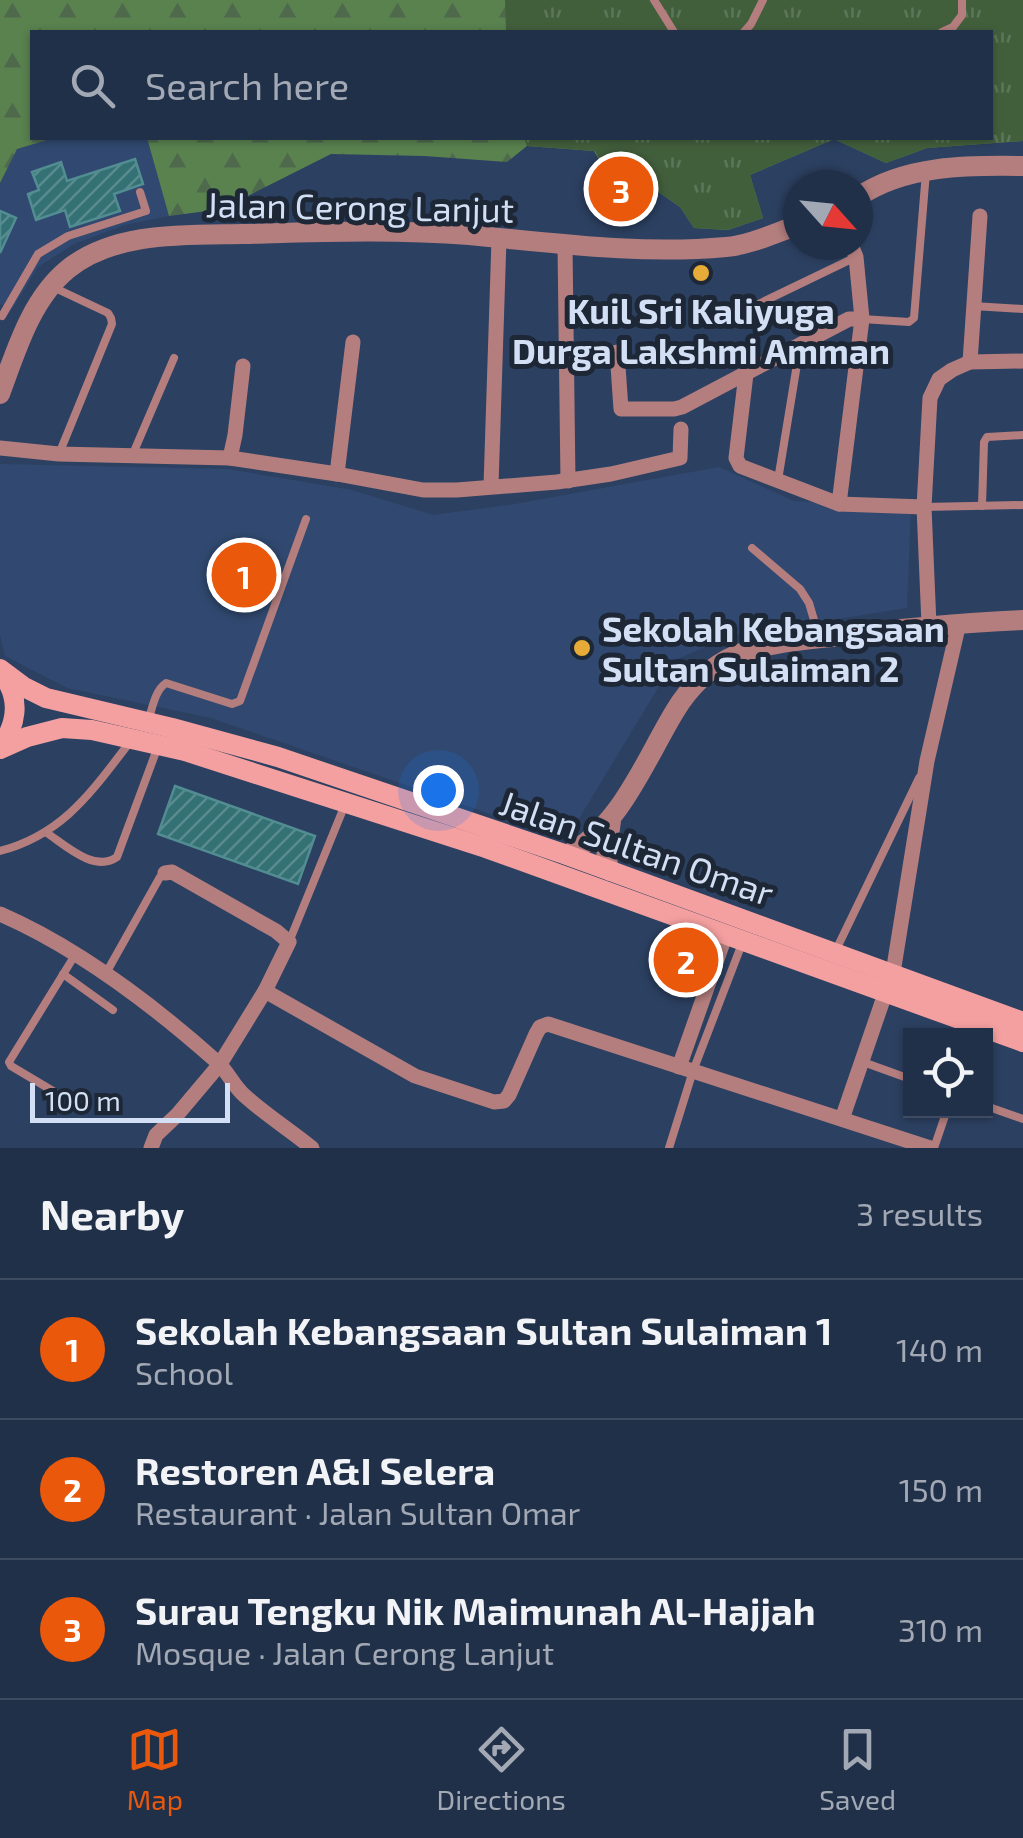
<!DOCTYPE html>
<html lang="en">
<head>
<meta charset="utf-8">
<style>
	:root { --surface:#213049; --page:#293850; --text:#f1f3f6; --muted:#a2a9b4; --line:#3e4b61; --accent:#ea580c }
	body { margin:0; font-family:"Exo 2",sans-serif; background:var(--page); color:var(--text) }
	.controls { position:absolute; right:30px; bottom:30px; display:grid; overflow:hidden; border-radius:0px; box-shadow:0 2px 8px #0004 }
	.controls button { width:90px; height:90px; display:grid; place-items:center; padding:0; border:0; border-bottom:2px solid var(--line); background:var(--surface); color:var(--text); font:50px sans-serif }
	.compass { position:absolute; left:783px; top:170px; width:90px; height:90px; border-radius:50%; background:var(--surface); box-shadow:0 2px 8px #0004; rotate:117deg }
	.scale { position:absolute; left:30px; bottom:25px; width:200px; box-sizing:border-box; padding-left:10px; border:5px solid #d2dff4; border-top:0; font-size:28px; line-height:35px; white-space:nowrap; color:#d2dff4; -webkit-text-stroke:8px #1d2736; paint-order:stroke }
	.you { position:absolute; left:438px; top:790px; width:35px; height:35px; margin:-25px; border:8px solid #fff; border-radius:50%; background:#1a73e8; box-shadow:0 0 0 15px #1a73e833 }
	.badge { display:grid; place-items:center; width:65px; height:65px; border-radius:50%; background:var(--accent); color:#fff; font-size:32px; font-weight:700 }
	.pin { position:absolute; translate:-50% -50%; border:5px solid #fff; box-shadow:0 2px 10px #0006 }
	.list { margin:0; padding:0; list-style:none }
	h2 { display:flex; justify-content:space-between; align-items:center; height:130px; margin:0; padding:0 40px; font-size:42px }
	h2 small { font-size:32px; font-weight:400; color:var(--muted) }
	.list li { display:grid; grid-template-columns:65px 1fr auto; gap:30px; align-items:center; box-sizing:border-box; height:140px; padding:0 40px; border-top:2px solid var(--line) }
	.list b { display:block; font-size:38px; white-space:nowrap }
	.list p { margin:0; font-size:32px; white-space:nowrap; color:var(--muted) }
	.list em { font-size:32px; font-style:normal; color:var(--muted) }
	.icon { flex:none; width:55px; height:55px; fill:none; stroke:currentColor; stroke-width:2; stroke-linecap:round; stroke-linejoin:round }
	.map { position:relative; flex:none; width:1023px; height:1148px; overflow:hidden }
	.search { position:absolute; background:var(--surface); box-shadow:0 2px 8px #0004; left:30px; right:30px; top:30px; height:110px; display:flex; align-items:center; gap:25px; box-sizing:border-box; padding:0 35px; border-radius:0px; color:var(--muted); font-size:38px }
	.sheet { height:550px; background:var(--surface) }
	nav { display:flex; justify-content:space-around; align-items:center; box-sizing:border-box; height:140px; border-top:2px solid var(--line); background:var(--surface); font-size:28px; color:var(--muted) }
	nav a { display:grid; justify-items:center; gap:5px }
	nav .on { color:var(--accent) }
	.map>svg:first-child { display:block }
	.built { fill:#314970 }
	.forest { fill:url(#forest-firs) }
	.park { fill:url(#park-tufts) }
	.building { fill:url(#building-hatch); stroke:#518d91; stroke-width:2.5 }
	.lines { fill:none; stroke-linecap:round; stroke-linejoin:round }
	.service { stroke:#b47e7e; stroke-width:8 }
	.minor { stroke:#b47e7e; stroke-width:15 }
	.tertiary { stroke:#b47e7e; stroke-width:20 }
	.secondary { stroke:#f5a0a0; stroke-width:20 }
	.poi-dot { fill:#e7ac37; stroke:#1d2736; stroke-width:4 }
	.labels { text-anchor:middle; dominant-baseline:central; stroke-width:10; stroke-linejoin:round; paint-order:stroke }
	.street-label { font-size:35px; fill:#d2dff4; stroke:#1d2736 }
	.poi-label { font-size:35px; font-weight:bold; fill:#d2dff4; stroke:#1d2736 }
</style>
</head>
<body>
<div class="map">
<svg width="1023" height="1148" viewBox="0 0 1023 1148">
	<defs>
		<pattern id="forest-firs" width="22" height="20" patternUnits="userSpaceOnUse" patternTransform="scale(2.5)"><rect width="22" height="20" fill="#59824f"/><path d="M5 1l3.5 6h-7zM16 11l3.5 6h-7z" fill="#4f694d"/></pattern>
		<pattern id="park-tufts" width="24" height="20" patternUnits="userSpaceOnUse" patternTransform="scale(2.5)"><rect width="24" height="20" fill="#425f3c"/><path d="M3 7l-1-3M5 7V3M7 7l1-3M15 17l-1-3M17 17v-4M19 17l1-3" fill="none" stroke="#5c7659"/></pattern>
		<pattern id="building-hatch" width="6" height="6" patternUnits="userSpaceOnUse" patternTransform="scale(2.5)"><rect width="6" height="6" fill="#347174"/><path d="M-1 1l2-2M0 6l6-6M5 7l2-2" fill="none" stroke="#5a8b8f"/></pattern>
	</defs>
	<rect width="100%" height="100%" fill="#2c4061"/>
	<g class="built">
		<polygon points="54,138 147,138 169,216 125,225 74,244 38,267 12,309 0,304 0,183 17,149"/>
		<polygon points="0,464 228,469 352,490 433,515 515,504 719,467 794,501 911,507 907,608 730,636 675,660 566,840 211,718 67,688 5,656 0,635"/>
	</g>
	<polygon class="forest" points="0,0 1023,0 1023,141 927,148 886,163 834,139 750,175 763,218 728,230 694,228 680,207 660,193 630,174 605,170 594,151 527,146 507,162 424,156 331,154 222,209 169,216 147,138 990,138 990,32 32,32 32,138 54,138 17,149 0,183"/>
	<polygon class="park" points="505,0 1023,0 1023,141 927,148 886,163 834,139 750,175 763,218 728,230 694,228 680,207 660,193 630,174 605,170 595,151 527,146 524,138 990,138 990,32 506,32"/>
	<g class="building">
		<polygon points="135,159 143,184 114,194 120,211 70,227 65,210 36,220 28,194 39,190 32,172 61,162 67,181"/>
		<polygon points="623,179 647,208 633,220 625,210 613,220 596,200"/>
		<polygon points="0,211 16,218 0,253"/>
		<polygon points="175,786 315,836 298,884 158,834"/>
	</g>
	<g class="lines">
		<g class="service">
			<polyline points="654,0 674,32"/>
			<polyline points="744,32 751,24 763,0"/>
			<polyline points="942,32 953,27 962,15 962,0"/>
			<polyline points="55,288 108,313 111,318 112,324 59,454"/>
			<polyline points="973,306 1023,309"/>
			<polyline points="2,316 38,254 68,236 146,211 140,192"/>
			<polyline points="862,319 909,322 914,318 926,172"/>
			<polyline points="719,323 856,257"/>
			<polyline points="132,456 174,358"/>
			<polyline points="778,480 800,346"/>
			<polyline points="982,506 984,442 987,437 1023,435"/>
			<polyline points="924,507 1023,505"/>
			<polyline points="752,548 800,589 809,603 819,637"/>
			<path d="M148,722C152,709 155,690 166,683L232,704L240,701L306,519"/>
			<path d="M47,833C66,846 95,873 117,857L157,749"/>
			<path d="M0,851C64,834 92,791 130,742"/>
			<polyline points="289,942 344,807"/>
			<polyline points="836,950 919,778"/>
			<polyline points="63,974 113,1010"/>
			<polyline points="105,975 160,877 165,873"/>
			<polyline points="863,1062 910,1079"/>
			<polyline points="53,1091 11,1066 9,1062 75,955"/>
			<polyline points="986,1106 1023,1119"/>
			<polyline points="669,1148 693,1071 743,941"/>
			<polyline points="934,1148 947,1110"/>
		</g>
		<g class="minor">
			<polyline points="980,216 970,362 1023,361"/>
			<polyline points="565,246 568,481"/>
			<polyline points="617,352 621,409 674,409 682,407 849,319 862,319"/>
			<polyline points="746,374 736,458 740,466 839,504 924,507"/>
			<polyline points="0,448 59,454 230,458 337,474 423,490 457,490 557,482 611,474 680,458 681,429"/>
			<polyline points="230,458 235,435 243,366"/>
			<polyline points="337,474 353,342"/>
			<polyline points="491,486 499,239"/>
			<polyline points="839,504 862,319 856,257 851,245"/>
			<polyline points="929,625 924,507 930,398 939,379 952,370 970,362"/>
			<path d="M0,914C76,947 154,1006 216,1061C228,1071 233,1086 245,1096C266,1115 290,1130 312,1148"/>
			<polyline points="893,973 927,761 959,623"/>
			<polyline points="265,991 415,1076 494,1102 504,1101 509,1095 536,1034 540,1027 548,1024 930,1148"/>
			<polyline points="679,1067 726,934"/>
			<polyline points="842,1119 886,991"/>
			<polyline points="151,1148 156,1135 177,1115 220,1064 265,991 289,942 276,931 172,872 165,873"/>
		</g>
		<g class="tertiary">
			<path d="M858,197C905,165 968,165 1023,166"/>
			<path d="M0,394C16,351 31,299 68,269C115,231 185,235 243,234C318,232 394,229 469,235C555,243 640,255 726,247C750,245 775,233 798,225"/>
			<path d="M567,855C621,826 644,762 675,711C688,689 711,665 736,655C768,642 806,640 841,636C901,628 962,623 1023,620"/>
			<polyline points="610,871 606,858 611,821"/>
		</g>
		<g class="secondary">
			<polyline points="0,669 24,687 46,698 172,728 278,757 567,855 1023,1022"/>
			<path d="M0,748C16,726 21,700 4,676"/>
			<polyline points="0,749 27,737 62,728 92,730 185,751 486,848 1023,1042"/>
		</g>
	</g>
	<g class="poi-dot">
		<circle cx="701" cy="273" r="10"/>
		<circle cx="582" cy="648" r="10"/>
	</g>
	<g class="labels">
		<g class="street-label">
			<text transform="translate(360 206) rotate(1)">Jalan Cerong Lanjut</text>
			<text transform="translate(637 847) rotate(19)">Jalan Sultan Omar</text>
		</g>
		<g class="poi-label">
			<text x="701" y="310">Kuil Sri Kaliyuga<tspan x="701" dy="40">Durga Lakshmi Amman</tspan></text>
			<text x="602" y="628" text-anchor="start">Sekolah Kebangsaan<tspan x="602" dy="40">Sultan Sulaiman 2</tspan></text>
		</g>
	</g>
</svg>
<div class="controls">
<button><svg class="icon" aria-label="locate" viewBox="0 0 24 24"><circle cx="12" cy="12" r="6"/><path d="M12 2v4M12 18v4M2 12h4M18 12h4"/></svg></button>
</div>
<svg class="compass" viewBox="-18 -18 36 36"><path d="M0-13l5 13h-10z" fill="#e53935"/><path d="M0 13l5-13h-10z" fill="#a2a9b4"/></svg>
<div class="scale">100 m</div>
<div class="you"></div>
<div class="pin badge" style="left:244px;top:575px">1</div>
<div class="pin badge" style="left:686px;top:960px">2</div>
<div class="pin badge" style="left:621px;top:189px">3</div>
<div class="search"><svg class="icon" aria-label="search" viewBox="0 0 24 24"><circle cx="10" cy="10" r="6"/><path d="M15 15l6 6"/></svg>Search here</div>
</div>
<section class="sheet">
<h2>Nearby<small>3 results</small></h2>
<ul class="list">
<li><span class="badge">1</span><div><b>Sekolah Kebangsaan Sultan Sulaiman 1</b><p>School</p></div><em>140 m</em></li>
<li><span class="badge">2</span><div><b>Restoren A&amp;I Selera</b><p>Restaurant · Jalan Sultan Omar</p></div><em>150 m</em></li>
<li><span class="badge">3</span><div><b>Surau Tengku Nik Maimunah Al-Hajjah</b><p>Mosque · Jalan Cerong Lanjut</p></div><em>310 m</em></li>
</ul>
</section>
<nav>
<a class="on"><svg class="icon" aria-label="map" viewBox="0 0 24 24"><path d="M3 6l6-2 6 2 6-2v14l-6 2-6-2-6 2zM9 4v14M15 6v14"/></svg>Map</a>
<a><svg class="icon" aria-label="directions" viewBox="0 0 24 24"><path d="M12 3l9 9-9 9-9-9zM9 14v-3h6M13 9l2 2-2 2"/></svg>Directions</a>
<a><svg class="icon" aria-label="saved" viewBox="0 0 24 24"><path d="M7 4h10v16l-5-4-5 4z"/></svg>Saved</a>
</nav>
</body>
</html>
